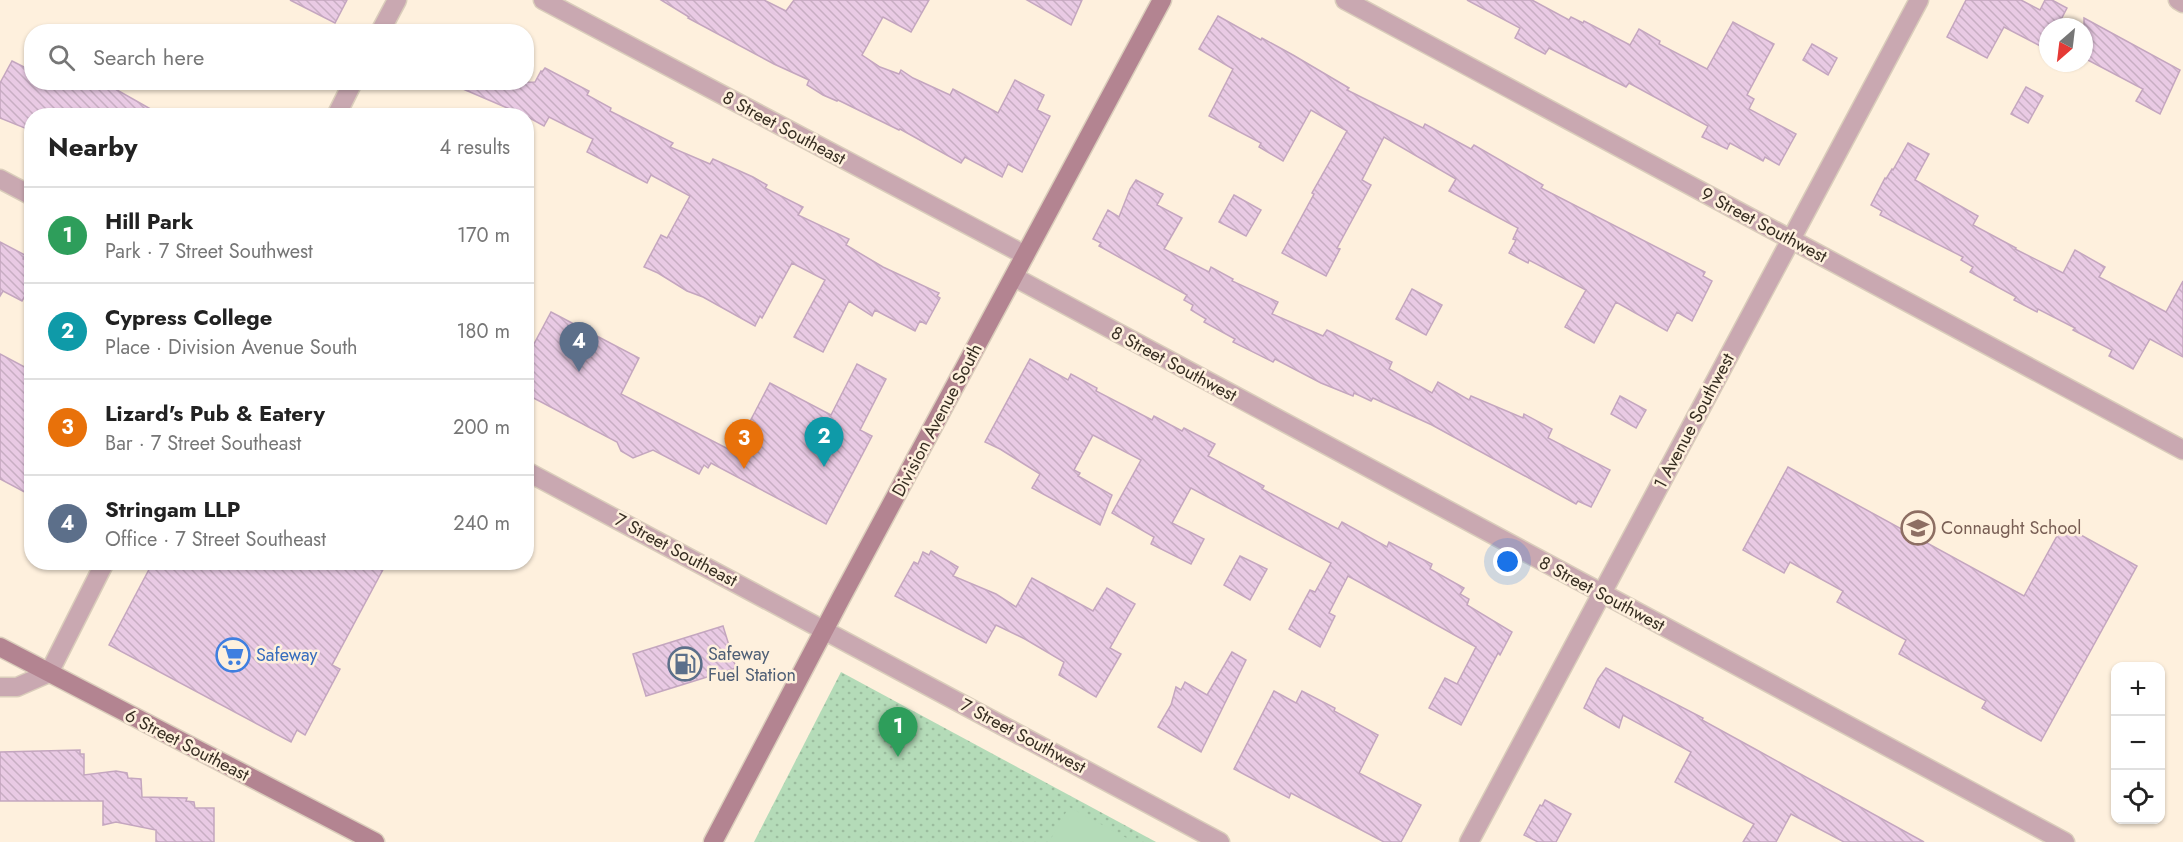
<!DOCTYPE html>
<html lang="en">
<head>
<meta charset="utf-8">
<style>
	:root { --surface:#fff; --page:#f2f2f2; --text:#222; --muted:#767676; --line:#e0e0e0; --accent:#886000 }
	body { margin:0; font-family:Jost,sans-serif; background:var(--page); color:var(--text) }
	.controls { position:absolute; right:18px; bottom:18px; display:grid; overflow:hidden; border-radius:12px; box-shadow:0 2px 4px #0004 }
	.controls button { width:54px; height:54px; display:grid; place-items:center; padding:0; border:0; border-bottom:2px solid var(--line); background:var(--surface); color:var(--text); font:30px sans-serif }
	.compass { position:absolute; left:2039px; top:18px; width:54px; height:54px; border-radius:50%; background:var(--surface); box-shadow:0 2px 4px #0004; rotate:208deg }
	.you { position:absolute; left:1508px; top:562px; width:21px; height:21px; margin:-15px; border:4px solid #fff; border-radius:50%; background:#1a73e8; box-shadow:0 0 0 9px #1a73e833 }
	.badge { display:grid; place-items:center; width:39px; height:39px; border-radius:50%; background:var(--accent); color:#fff; font-size:20px; font-weight:700 }
	.pin { position:absolute; translate:-50% -50px; filter:drop-shadow(0 2px 3px #0008) }
	.pin::after { content:''; position:absolute; top:32px; width:21px; height:18px; background:inherit; clip-path:polygon(0 0,100% 0,50% 100%) }
	.list { margin:0; padding:0; list-style:none }
	h2 { display:flex; justify-content:space-between; align-items:center; height:78px; margin:0; padding:0 24px; font-size:26px }
	h2 small { font-size:20px; font-weight:400; color:var(--muted) }
	.list li { display:grid; grid-template-columns:39px 1fr auto; gap:18px; align-items:center; box-sizing:border-box; height:96px; padding:0 24px; border-top:2px solid var(--line) }
	.list b { display:block; font-size:22px; white-space:nowrap }
	.list p { margin:0; font-size:20px; white-space:nowrap; color:var(--muted) }
	.list em { font-size:20px; font-style:normal; color:var(--muted) }
	.icon { flex:none; width:33px; height:33px; fill:none; stroke:currentColor; stroke-width:2; stroke-linecap:round; stroke-linejoin:round }
	.map { position:relative; flex:none; width:2183px; height:842px; overflow:hidden }
	.search { position:absolute; background:var(--surface); box-shadow:0 2px 4px #0004; left:24px; top:24px; width:510px; height:66px; display:flex; align-items:center; gap:15px; box-sizing:border-box; padding:0 21px; border-radius:24px; color:var(--muted); font-size:22px }
	.panel { position:absolute; background:var(--surface); box-shadow:0 2px 4px #0004; left:24px; top:108px; width:510px; height:462px; border-radius:24px }
	.map>svg:first-child { display:block }
	.park { fill:url(#park-dots) }
	.pitch { fill:#b4dbb8 }
	.building { fill:url(#building-back-hatch); stroke:#c4a6bf; stroke-width:1.5 }
	.lines { fill:none; stroke-linecap:round; stroke-linejoin:round }
	.street-casing { stroke:#dacdbb; stroke-width:21 }
	.secondary-casing { stroke:#dacdbb; stroke-width:21 }
	.street { stroke:#c9a8b1; stroke-width:18 }
	.secondary { stroke:#b38491; stroke-width:18 }
	.labels { text-anchor:middle; dominant-baseline:central; stroke-width:5; stroke-linejoin:round; paint-order:stroke }
	.street-label { font-size:18px; fill:#362d21; stroke:#fef0dd }
	.education-label { font-size:18px; fill:#785e54; stroke:#fef0dd; text-anchor:start }
	.service-label { font-size:18px; fill:#4e5e75; stroke:#fef0dd; text-anchor:start }
	.shop-label { font-size:18px; fill:#366cbe; stroke:#fef0dd; text-anchor:start }
</style>
</head>
<body>
<div class="map">
<svg width="2183" height="842" viewBox="0 0 2183 842">
	<defs>
		<pattern id="park-dots" width="8" height="8" patternUnits="userSpaceOnUse" patternTransform="scale(1.5)"><rect width="8" height="8" fill="#b4dbb8"/><path d="M2 2h.1M6 6h.1" fill="none" stroke="#9bbc9e" stroke-width="1.8" stroke-linecap="round"/></pattern>
		<pattern id="building-back-hatch" width="6" height="6" patternUnits="userSpaceOnUse" patternTransform="scale(1.5)"><rect width="6" height="6" fill="#e9cae4"/><path d="M-1 5l2 2M0 0l6 6M5-1l2 2" fill="none" stroke="#c8aec3"/></pattern>
	</defs>
	<rect width="100%" height="100%" fill="#fef0dd"/>
	<polygon class="park" points="841,672 1156,842 754,842"/>
	<polygon class="pitch" points="1069,807 1134,842 1049,842"/>
	<g class="building">
		<polygon points="290,0 347,0 335,23"/>
		<polygon points="661,0 764,0 786,11 794,0 929,0 911,32 883,17 862,55 880,67 899,74 901,70 913,78 950,95 953,89 998,113 1015,80 1044,95 1037,110 1050,116 1022,172 1008,164 1002,177 965,157 961,163 900,129 899,130 838,100 837,101 823,95 807,85 809,80 774,64 688,18 689,17"/>
		<polygon points="1027,0 1082,0 1071,25"/>
		<polygon points="1467,0 1532,0 1569,20 1571,17 1583,23 1584,21 1630,45 1639,29 1660,41 1659,44 1707,69 1733,22 1774,44 1747,95 1754,99 1749,109 1796,134 1779,165 1765,157 1763,161 1730,143 1727,149 1702,137 1708,126 1629,83 1626,87 1549,48 1545,54 1515,38 1520,28"/>
		<polygon points="1966,0 2021,0 2040,10 2045,0 2052,0 2067,8 2057,27 2048,27 2048,44 2046,49 2004,27 1987,58 1947,37"/>
		<polygon points="1218,16 1261,40 1262,38 1293,55 1349,88 1347,90 1423,128 1425,124 1471,149 1474,145 1543,185 1541,188 1705,272 1703,276 1712,281 1692,321 1677,312 1667,331 1616,302 1594,343 1565,327 1586,290 1529,260 1528,263 1509,253 1516,240 1513,239 1518,228 1449,191 1456,179 1384,137 1362,180 1371,185 1337,248 1340,249 1326,276 1282,253 1314,194 1312,193 1347,131 1311,110 1283,161 1259,147 1261,143 1209,116 1233,69 1199,49"/>
		<polygon points="2084,18 2180,70 2160,114 2136,101 2143,89 2084,58"/>
		<polygon points="1812,44 1837,58 1828,75 1803,60"/>
		<polygon points="12,61 32,71 32,82 103,82 163,116 32,116 32,131 0,118 0,83"/>
		<polygon points="545,68 589,91 587,95 611,108 610,111 673,143 670,147 710,164 713,159 753,177 767,185 765,188 803,207 798,215 849,239 846,245 883,267 939,293 937,296 940,298 926,324 920,321 915,331 875,310 872,316 849,301 823,352 794,337 825,280 792,263 762,318 760,316 755,326 703,297 687,291 658,273 644,267 661,235 667,238 690,196 651,175 647,183 587,152 593,139 549,117 544,126 526,116 449,83 535,82 541,71 542,72"/>
		<polygon points="2026,87 2043,96 2028,123 2011,114"/>
		<polygon points="1908,143 1929,154 1915,180 1978,216 1973,225 2016,248 2015,249 2063,273 2075,250 2105,267 2099,277 2166,312 2183,281 2183,357 2150,339 2133,369 2109,356 2112,350 2073,330 2075,328 2038,309 2037,312 2014,300 2016,297 1970,272 1973,267 1961,260 1963,257 1880,215 1882,211 1871,205 1885,178 1886,179 1892,169 1893,170"/>
		<polygon points="1136,180 1163,194 1157,205 1182,218 1164,249 1209,272 1211,267 1233,279 1232,281 1278,302 1272,314 1323,336 1327,330 1392,362 1389,369 1432,393 1438,382 1469,400 1471,396 1523,418 1524,414 1552,429 1548,438 1610,470 1591,507 1578,501 1576,504 1432,425 1373,398 1371,401 1354,393 1353,396 1321,383 1275,359 1273,362 1233,342 1235,339 1204,322 1206,319 1191,310 1193,305 1184,300 1187,295 1099,246 1101,243 1093,239 1108,210 1119,217 1130,189"/>
		<polygon points="1234,195 1261,210 1246,236 1219,222"/>
		<polygon points="0,242 25,255 23,259 32,263 32,284 22,301 3,291 0,296"/>
		<polygon points="1412,289 1442,305 1426,335 1396,319"/>
		<polygon points="551,312 639,358 621,394 734,452 770,383 831,415 857,364 886,379 860,430 872,436 826,524 711,463 708,468 704,465 699,474 653,450 633,458 621,451 617,442 526,394 526,359"/>
		<polygon points="0,354 32,371 32,496 0,479"/>
		<polygon points="1030,359 1068,380 1071,374 1097,388 1096,391 1152,420 1154,416 1182,431 1184,428 1215,444 1208,456 1264,486 1262,489 1338,529 1342,522 1387,547 1389,542 1432,564 1430,569 1464,588 1460,594 1469,599 1467,605 1512,632 1500,655 1498,653 1461,725 1429,708 1445,678 1457,684 1476,647 1394,601 1348,576 1329,613 1335,616 1320,647 1289,629 1310,590 1315,592 1331,563 1191,488 1172,523 1204,539 1191,564 1151,544 1154,537 1112,513 1141,460 1093,435 1074,470 1080,473 1078,476 1112,495 1100,525 1032,488 1040,474 1000,449 985,442"/>
		<polygon points="1620,396 1646,410 1636,428 1611,414"/>
		<polygon points="1788,467 2024,596 2063,525 2137,566 2041,741 1982,708 1986,701 1899,654 1906,640 1837,602 1843,591 1790,562 1784,573 1743,550"/>
		<polygon points="931,551 958,567 953,576 996,594 1016,607 1032,578 1093,611 1107,588 1135,604 1110,648 1121,654 1096,697 1059,675 1064,662 1025,639 996,625 986,643 895,596 914,562 918,564 923,552 929,555"/>
		<polygon points="1240,556 1267,569 1250,600 1224,585"/>
		<polygon points="153,562 387,562 332,665 340,669 305,735 297,730 291,742 109,645"/>
		<polygon points="723,626 736,668 646,696 633,654"/>
		<polygon points="1232,652 1246,660 1201,752 1158,727 1171,705 1176,687 1181,690 1185,682 1207,695"/>
		<polygon points="1606,668 1703,718 1702,720 1755,749 1924,842 1844,842 1791,814 1776,842 1743,842 1754,824 1675,782 1691,752 1623,715 1619,728 1584,708 1598,679"/>
		<polygon points="1274,691 1296,703 1302,691 1335,708 1334,711 1378,735 1359,773 1421,805 1401,842 1384,842 1291,793 1289,798 1234,769"/>
		<polygon points="80,750 80,754 84,754 84,775 116,771 127,773 128,778 141,779 142,797 187,798 186,801 194,802 195,808 214,808 214,842 156,842 156,830 116,822 103,825 103,801 0,801 0,752"/>
		<polygon points="1545,800 1571,814 1556,842 1538,842 1524,835 1540,805 1542,806"/>
	</g>
	<g class="lines">
		<defs>
			<g id="street">
				<polyline points="543,0 1025,255"/>
				<polyline points="1345,0 2183,450"/>
				<polyline points="2178,0 2183,3"/>
				<polyline points="380,32 397,0"/>
				<polyline points="336,116 353,82"/>
				<polyline points="0,179 32,196"/>
				<polyline points="1014,277 2065,842"/>
				<polyline points="526,471 1220,842"/>
				<polyline points="0,687 17,687 49,673 105,562"/>
				<polyline points="1469,842 1919,0"/>
			</g>
			<g id="secondary">
				<polyline points="0,647 375,842"/>
				<polyline points="713,842 841,598 1162,0"/>
			</g>
		</defs>
		<use href="#street" class="street-casing"/>
		<use href="#secondary" class="secondary-casing"/>
		<use href="#street" class="street"/>
		<use href="#secondary" class="secondary"/>
	</g>
	<defs>
		<symbol id="school-ring" viewBox="-11 -11 22 22"><circle r="9.5" fill="#fef0dd" stroke="#8d6e63" stroke-width="1.5"/><path d="M0-5L7-2L0 1L-7-2ZM-4 1L0 2.5L4 1V4Q0 6-4 4Z" fill="#8d6e63"/></symbol>
		<symbol id="supermarket-ring" viewBox="-11 -11 22 22"><circle r="9.5" fill="#fef0dd" stroke="#3f7fe0" stroke-width="1.5"/><path d="M-6-5.5h2.5l.6 2H6L4.5 2H-2.5L-4.4-4H-6ZM-1.5 3.2a1.3 1.3 0 1 0 .1 0ZM3 3.2a1.3 1.3 0 1 0 .1 0Z" fill="#3f7fe0"/></symbol>
		<symbol id="fuel-ring" viewBox="-11 -11 22 22"><circle r="9.5" fill="#fef0dd" stroke="#5c6f8a" stroke-width="1.5"/><path d="M-5.5-6h7V0h2V4h1.3V-2.5L3-4.5l.8-.8L6-3V5H2.5V1h-1V6h-7ZM-4.2-4.7v3.2H.2V-4.7Z" fill="#5c6f8a"/></symbol>
	</defs>
	<g fill-rule="evenodd">
		<use href="#school-ring" x="1899" y="509" width="38" height="38"/>
		<use href="#supermarket-ring" x="214" y="636" width="38" height="38"/>
		<use href="#fuel-ring" x="666" y="645" width="38" height="38"/>
	</g>
	<g class="labels">
		<g class="street-label">
			<text transform="translate(784 128) rotate(28)">8 Street Southeast</text>
			<text transform="translate(1764 225) rotate(28)">9 Street Southwest</text>
			<text transform="translate(1174 364) rotate(28)">8 Street Southwest</text>
			<text transform="translate(937 420) rotate(-62)">Division Avenue South</text>
			<text transform="translate(1694 421) rotate(-62)">1 Avenue Southwest</text>
			<text transform="translate(676 550) rotate(28)">7 Street Southeast</text>
			<text transform="translate(1602 594) rotate(28)">8 Street Southwest</text>
			<text transform="translate(1023 736) rotate(28)">7 Street Southwest</text>
			<text transform="translate(187 745) rotate(27)">6 Street Southeast</text>
		</g>
		<g class="education-label">
			<text x="1941" y="528">Connaught School</text>
		</g>
		<g class="service-label">
			<text x="708" y="654">Safeway<tspan x="708" dy="21">Fuel Station</tspan></text>
		</g>
		<g class="shop-label">
			<text x="256" y="655">Safeway</text>
		</g>
	</g>
</svg>
<div class="controls">
<button>+</button>
<button>−</button>
<button><svg class="icon" aria-label="locate" viewBox="0 0 24 24"><circle cx="12" cy="12" r="6"/><path d="M12 2v4M12 18v4M2 12h4M18 12h4"/></svg></button>
</div>
<svg class="compass" viewBox="-18 -18 36 36"><path d="M0-13l5 13h-10z" fill="#e53935"/><path d="M0 13l5-13h-10z" fill="#767676"/></svg>
<div class="you"></div>
<div class="pin badge" style="left:898px;top:757px;background:#2e9e5b">1</div>
<div class="pin badge" style="left:824px;top:467px;background:#0f9aa8">2</div>
<div class="pin badge" style="left:744px;top:469px;background:#e8710a">3</div>
<div class="pin badge" style="left:579px;top:372px;background:#5c6f8a">4</div>
<div class="search"><svg class="icon" aria-label="search" viewBox="0 0 24 24"><circle cx="10" cy="10" r="6"/><path d="M15 15l6 6"/></svg>Search here</div>
<section class="panel">
<h2>Nearby<small>4 results</small></h2>
<ul class="list">
<li><span class="badge" style="background:#2e9e5b">1</span><div><b>Hill Park</b><p>Park · 7 Street Southwest</p></div><em>170 m</em></li>
<li><span class="badge" style="background:#0f9aa8">2</span><div><b>Cypress College</b><p>Place · Division Avenue South</p></div><em>180 m</em></li>
<li><span class="badge" style="background:#e8710a">3</span><div><b>Lizard's Pub &amp; Eatery</b><p>Bar · 7 Street Southeast</p></div><em>200 m</em></li>
<li><span class="badge" style="background:#5c6f8a">4</span><div><b>Stringam LLP</b><p>Office · 7 Street Southeast</p></div><em>240 m</em></li>
</ul>
</section>
</div>
</body>
</html>
